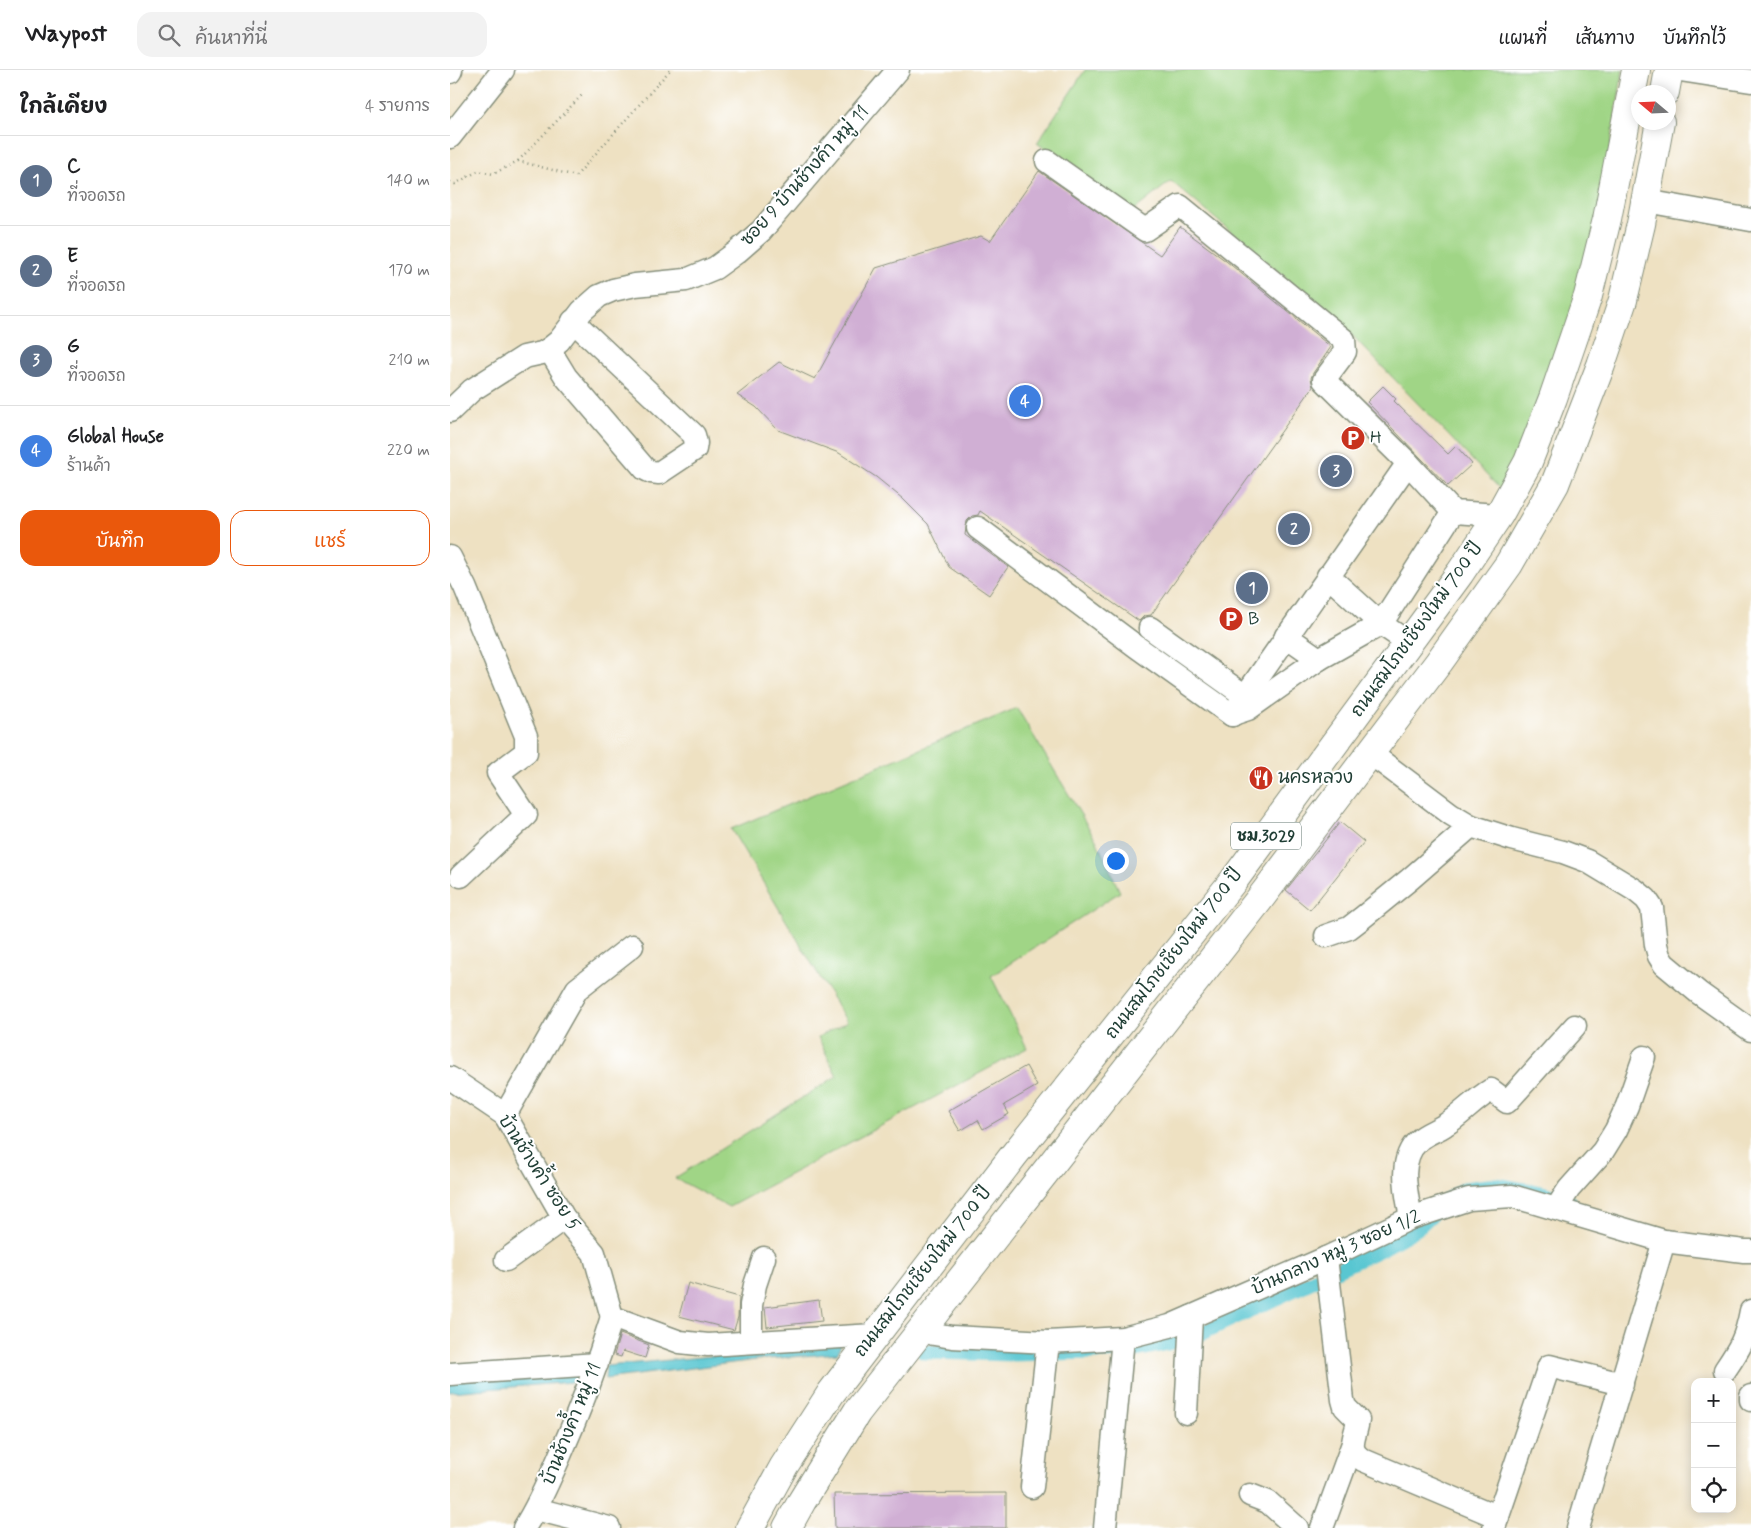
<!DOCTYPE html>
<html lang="th">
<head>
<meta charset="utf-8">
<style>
	:root { --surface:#fff; --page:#f2f2f2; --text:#202124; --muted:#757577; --line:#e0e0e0; --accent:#ea580c }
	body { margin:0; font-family:Mynerve,"Playpen Sans Thai",sans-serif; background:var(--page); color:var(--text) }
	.controls { position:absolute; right:15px; bottom:15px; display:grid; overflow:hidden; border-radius:10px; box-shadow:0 2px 12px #0003 }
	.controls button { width:45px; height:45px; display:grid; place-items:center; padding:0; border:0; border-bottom:1px solid var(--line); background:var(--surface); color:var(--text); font:25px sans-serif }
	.compass { position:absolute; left:1181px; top:15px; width:45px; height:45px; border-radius:50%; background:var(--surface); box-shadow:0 2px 12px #0003; rotate:289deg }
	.you { position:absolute; left:665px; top:790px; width:18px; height:18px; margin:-12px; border:4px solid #fff; border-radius:50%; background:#1a73e8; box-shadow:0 0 0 8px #1a73e833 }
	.badge { display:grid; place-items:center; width:32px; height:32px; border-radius:50%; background:var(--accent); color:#fff; font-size:16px; font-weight:700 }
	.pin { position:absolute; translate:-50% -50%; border:2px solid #fff; box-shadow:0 1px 5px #0006 }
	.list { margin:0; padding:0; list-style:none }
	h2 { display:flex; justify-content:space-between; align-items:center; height:65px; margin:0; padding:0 20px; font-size:21px }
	h2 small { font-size:16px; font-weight:400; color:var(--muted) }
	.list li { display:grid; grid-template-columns:32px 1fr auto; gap:15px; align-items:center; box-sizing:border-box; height:90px; padding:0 20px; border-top:1px solid var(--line) }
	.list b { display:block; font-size:19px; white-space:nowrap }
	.list p { margin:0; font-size:16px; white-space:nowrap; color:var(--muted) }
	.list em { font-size:16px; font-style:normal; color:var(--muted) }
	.actions { display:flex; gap:10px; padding:15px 20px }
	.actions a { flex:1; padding:11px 0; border:1px solid var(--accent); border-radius:15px; text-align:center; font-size:18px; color:var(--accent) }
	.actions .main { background:var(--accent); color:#fff }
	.icon { flex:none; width:28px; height:28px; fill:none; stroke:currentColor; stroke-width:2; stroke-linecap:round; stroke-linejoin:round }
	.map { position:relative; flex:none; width:1301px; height:1458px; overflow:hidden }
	header { display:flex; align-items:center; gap:30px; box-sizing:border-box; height:70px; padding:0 25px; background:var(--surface); border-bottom:1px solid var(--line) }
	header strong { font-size:24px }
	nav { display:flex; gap:28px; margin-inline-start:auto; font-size:18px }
	.search { width:350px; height:45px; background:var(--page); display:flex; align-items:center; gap:12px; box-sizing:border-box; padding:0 18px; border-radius:15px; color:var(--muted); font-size:19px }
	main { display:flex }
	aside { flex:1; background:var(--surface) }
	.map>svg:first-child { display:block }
	.green { fill:#a0d586; stroke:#60895d }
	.water { fill:#59c6d1; stroke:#3c8282 }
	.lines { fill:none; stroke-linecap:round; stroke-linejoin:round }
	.canal { stroke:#59c6d1; stroke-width:15 }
	.building { fill:#d0afd4 }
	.minor-casing { stroke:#868f7b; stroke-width:25 }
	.major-casing { stroke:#868f7b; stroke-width:30 }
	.path { stroke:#868f7b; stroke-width:2.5; stroke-dasharray:1 4; stroke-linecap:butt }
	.minor { stroke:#fff; stroke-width:22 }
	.major { stroke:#fff; stroke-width:28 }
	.labels { text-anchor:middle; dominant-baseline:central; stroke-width:4; stroke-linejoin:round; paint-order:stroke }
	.shield { fill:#fff; stroke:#627771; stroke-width:1 }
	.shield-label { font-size:16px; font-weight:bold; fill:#1f3d34 }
	.street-label { font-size:18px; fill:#1f3d34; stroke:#fff }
	.poi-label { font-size:18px; fill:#1f3d34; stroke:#fff; text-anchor:start }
</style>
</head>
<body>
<header>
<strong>Waypost</strong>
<div class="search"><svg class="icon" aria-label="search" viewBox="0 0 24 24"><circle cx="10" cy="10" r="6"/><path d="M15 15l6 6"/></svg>ค้นหาที่นี่</div>
<nav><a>แผนที่</a><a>เส้นทาง</a><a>บันทึกไว้</a></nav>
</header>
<main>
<aside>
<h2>ใกล้เคียง<small>4 รายการ</small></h2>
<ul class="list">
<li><span class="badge" style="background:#5c6f8a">1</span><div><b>C</b><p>ที่จอดรถ</p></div><em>140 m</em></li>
<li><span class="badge" style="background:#5c6f8a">2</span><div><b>E</b><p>ที่จอดรถ</p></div><em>170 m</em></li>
<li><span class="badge" style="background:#5c6f8a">3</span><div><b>G</b><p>ที่จอดรถ</p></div><em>210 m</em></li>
<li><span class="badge" style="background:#3f7fe0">4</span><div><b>Global House</b><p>ร้านค้า</p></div><em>220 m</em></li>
</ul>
<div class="actions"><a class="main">บันทึก</a><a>แชร์</a></div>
</aside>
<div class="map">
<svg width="1301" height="1458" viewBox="0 0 1301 1458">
	<rect width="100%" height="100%" fill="#fff"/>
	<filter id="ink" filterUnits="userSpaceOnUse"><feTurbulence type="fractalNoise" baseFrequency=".02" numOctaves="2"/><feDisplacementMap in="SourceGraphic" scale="10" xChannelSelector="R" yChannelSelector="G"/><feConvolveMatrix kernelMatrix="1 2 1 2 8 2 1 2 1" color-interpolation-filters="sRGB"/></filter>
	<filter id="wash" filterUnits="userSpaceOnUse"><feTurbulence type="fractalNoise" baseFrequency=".0096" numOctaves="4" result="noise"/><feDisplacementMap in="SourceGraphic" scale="20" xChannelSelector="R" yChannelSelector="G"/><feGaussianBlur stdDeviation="1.12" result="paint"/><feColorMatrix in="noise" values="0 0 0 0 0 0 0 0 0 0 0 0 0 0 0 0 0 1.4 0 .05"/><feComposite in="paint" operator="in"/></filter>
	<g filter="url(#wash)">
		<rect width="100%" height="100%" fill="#eee1c2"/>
		<g class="green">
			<polygon points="635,0 1173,0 1149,143 1125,239 1091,325 1051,420 898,261 721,111 683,141 587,73"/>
			<polygon points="567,638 646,770 670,822 541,906 577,978 279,1137 225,1108 387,1006 368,967 397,952 281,759"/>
		</g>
		<g class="water">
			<polygon points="391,1274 388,1283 306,1290 155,1309 156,1296"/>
			<polygon points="138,1299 134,1311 0,1322 0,1309"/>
		</g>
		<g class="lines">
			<g class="canal">
				<polyline points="996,1131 1014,1119 1046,1115 1096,1124 1119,1132"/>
				<polyline points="474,1282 565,1284 682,1281 741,1268 931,1179 966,1159 981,1145"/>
			</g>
		</g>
		<g id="blocks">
			<g class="building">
				<polygon points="589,101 710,185 730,157 776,191 881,277 863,303 861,308 863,317 701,545 694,546 689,551 530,441 528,445 522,446 517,451 515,465 558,497 539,525 499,497 478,454 453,429 426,407 389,383 328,360 306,337 287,325 329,292 365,309 426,198 531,166 540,171"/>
				<polygon points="933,316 946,329 944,331 998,384 1006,376 1022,394 998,416 917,332"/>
				<polygon points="890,752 914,772 860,840 836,820"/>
				<polygon points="576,996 587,1016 554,1035 559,1044 533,1059 528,1050 510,1061 498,1041"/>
				<polygon points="238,1213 289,1227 288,1247 284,1260 229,1246"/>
				<polygon points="369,1230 372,1251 317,1257 315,1237"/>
				<polygon points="170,1264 199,1275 195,1288 173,1281 171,1287 164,1285"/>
				<polygon points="556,1423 556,1458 385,1458 384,1424"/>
			</g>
		</g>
	</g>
	<g filter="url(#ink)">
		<use href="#blocks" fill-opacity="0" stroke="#868f7b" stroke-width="1"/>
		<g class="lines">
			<defs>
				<g id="minor">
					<polyline points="1230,0 1301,11"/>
					<polyline points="0,2 1,0"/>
					<polyline points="0,67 53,0"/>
					<polyline points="597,91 695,160 730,136 894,270 895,282 874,310 958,393 1003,442 1049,445"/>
					<polyline points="1196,131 1301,150"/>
					<polyline points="99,279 116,307 195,399 201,402 209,403 245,379 246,373 244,365 123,251"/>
					<polyline points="0,341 22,320 74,287 92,283 99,279 109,271 132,241 149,226 163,220 185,215 236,210 265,198 287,182 311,161 448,0"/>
					<polyline points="528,458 687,577 782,645"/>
					<polyline points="0,487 15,517 76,666 76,682 48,703 76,745 11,806"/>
					<polyline points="878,506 931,554 1003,442"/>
					<polyline points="700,558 795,626"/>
					<polyline points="836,566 869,589"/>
					<polyline points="783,644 798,639 869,589 931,554 959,573"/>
					<polyline points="782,645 958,393"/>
					<polyline points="920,683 1001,744 1021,756 1062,769 1113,782 1137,791 1185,820 1196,829 1202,838 1206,875 1209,886 1214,894 1249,923 1301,960"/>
					<polyline points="876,866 899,858 912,848 960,809 1021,756"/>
					<polyline points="0,1008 55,1045 114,1148 144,1183 162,1247"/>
					<polyline points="55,1045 127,919 182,876"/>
					<polyline points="1106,1139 1119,1119 1153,1081 1166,1060 1177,1036 1194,987"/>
					<path d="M961,1148C957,1125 947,1090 968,1071C975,1064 986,1061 995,1055C1011,1045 1024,1030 1041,1020L1057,1032L1125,956"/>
					<path d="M876,1188L893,1330L895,1337L908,1350C906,1367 895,1379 913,1390L1048,1447"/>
					<polyline points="56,1190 114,1148"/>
					<polyline points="162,1247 230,1272 258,1275 424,1265"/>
					<polyline points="472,1259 484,1264 502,1267 598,1272 673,1268 720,1256 876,1188 961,1148 1019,1129 1062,1126 1214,1171 1294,1181 1301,1181"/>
					<polyline points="301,1272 301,1235 305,1215 314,1188"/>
					<path d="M1275,1300C1290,1278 1296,1268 1301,1241"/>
					<polyline points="0,1304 147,1294"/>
					<polyline points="1301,1326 1301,1330"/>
					<polyline points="736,1343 741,1247"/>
					<polyline points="582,1417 598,1272"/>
					<polyline points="800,1425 818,1432 847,1458"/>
					<polyline points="86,1439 159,1458"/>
					<path d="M74,1458C88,1436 98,1413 108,1390C129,1343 147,1296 162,1247"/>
					<polyline points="655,1458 673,1268"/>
					<polyline points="872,1458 902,1376"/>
					<polyline points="1044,1458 1099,1296 1172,1314"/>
					<polyline points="1128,1458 1214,1171"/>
				</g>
				<g id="major">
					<polyline points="1215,22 1219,0"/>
					<polyline points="300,1458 334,1396 381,1323 564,1085 784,810 1010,503 1049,445 1078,392 1103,328 1138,226 1157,149 1186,0"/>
					<polyline points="337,1458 352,1431 407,1342 809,830 989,592 1059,494 1105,414 1151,295 1173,230 1191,154 1210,52"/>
				</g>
			</defs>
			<use href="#minor" class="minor-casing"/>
			<use href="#major" class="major-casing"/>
			<g class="path">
				<polyline points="68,91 133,24"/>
				<polyline points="0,112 5,114 28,101 43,104 68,91 126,106 220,0"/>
			</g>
			<use href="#minor" class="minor"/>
			<use href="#major" class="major"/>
		</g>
	</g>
	<defs>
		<symbol id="parking-disc" viewBox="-11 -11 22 22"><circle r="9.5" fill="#c8321e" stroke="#fff"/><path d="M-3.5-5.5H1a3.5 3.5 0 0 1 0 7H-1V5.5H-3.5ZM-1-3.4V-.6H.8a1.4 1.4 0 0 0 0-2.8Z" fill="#fff"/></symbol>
		<symbol id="restaurant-disc" viewBox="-11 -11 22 22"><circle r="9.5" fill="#c8321e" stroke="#fff"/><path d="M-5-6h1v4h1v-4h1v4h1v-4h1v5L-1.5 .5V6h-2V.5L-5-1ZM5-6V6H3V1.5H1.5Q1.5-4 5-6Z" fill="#fff"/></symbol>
	</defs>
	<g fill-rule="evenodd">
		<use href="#parking-disc" x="889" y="354" width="28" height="28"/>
		<use href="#parking-disc" x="767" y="535" width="28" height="28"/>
		<use href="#restaurant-disc" x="797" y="694" width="28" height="28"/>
	</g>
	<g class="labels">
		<rect class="shield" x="781" y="752.5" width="70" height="27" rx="4"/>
		<g class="shield-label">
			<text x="816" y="766">ชม.3029</text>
		</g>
		<g class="street-label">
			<text transform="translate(355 106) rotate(-48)">ซอย 9 บ้านช้างค้า หมู่ 11</text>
			<text transform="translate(967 560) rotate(-54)">ถนนสมโภชเชียงใหม่ 700 ปี</text>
			<text transform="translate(724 884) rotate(-52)">ถนนสมโภชเชียงใหม่ 700 ปี</text>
			<text transform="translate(89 1103) rotate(57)">บ้านช้างค้ำ ซอย 5</text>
			<text transform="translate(886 1183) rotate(-24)">บ้านกลาง หมู่ 3 ซอย 1/2</text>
			<text transform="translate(473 1202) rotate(-52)">ถนนสมโภชเชียงใหม่ 700 ปี</text>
			<text transform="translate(122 1354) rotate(-68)">บ้านช้างค้ำ หมู่ 11</text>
		</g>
		<g class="poi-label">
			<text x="920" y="368">H</text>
			<text x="798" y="549">B</text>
			<text x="828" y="708">นครหลวง</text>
		</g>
	</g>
</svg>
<div class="controls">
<button>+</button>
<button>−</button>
<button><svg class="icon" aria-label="locate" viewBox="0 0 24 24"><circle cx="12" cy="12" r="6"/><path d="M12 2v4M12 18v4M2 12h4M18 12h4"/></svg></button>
</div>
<svg class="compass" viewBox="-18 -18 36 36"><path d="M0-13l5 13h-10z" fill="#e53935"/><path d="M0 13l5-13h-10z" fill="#757577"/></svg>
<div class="you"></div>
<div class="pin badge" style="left:802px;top:518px;background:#5c6f8a">1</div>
<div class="pin badge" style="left:844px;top:459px;background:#5c6f8a">2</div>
<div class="pin badge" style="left:886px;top:401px;background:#5c6f8a">3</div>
<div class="pin badge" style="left:575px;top:331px;background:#3f7fe0">4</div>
</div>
</main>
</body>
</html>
